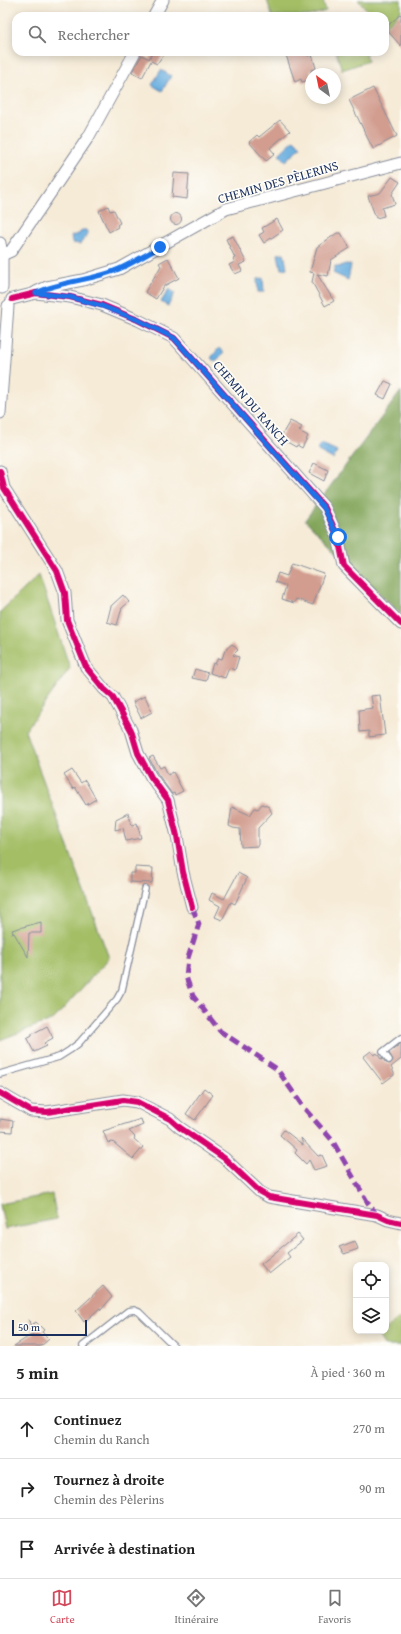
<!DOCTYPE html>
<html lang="fr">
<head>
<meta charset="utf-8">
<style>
	:root { --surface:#fff; --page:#f2f2f2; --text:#222; --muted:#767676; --line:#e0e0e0; --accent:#d1495b }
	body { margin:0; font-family:"Gentium Book Plus",serif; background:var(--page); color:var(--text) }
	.controls { position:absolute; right:12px; bottom:12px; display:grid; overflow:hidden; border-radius:8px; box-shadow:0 2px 10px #0003 }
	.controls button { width:36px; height:36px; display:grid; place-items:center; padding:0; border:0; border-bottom:1px solid var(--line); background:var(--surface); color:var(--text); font:20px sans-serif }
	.compass { position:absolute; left:305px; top:68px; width:36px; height:36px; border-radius:50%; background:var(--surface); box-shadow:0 2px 10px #0003; rotate:327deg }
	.scale { position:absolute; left:12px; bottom:10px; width:75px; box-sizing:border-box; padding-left:4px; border:2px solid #1b2f5e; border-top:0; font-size:11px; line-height:14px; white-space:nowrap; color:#1b2f5e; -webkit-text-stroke:3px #fdfcf7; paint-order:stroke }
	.stop { position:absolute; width:12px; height:12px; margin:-9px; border:3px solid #1a73e8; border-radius:50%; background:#fff }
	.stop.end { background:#1a73e8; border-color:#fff; box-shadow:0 1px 4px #0008 }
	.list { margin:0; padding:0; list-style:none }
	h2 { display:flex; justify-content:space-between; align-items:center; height:52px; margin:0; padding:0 16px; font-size:17px }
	h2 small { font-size:13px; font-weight:400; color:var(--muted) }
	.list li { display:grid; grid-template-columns:26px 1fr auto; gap:12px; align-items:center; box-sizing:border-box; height:60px; padding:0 16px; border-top:1px solid var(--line) }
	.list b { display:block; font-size:15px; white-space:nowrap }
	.list p { margin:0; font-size:13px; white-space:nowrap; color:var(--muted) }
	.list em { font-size:13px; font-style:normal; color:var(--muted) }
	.icon { flex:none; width:22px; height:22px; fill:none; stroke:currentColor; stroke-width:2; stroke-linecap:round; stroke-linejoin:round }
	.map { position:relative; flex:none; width:401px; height:1346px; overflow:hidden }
	.search { position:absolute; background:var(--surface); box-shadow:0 2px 10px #0003; left:12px; right:12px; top:12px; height:44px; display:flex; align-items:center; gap:10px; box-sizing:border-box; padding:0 14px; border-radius:12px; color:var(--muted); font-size:15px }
	.sheet { height:232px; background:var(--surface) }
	nav { display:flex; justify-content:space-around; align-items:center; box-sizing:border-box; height:56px; border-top:1px solid var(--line); background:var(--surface); font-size:11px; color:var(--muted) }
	nav a { display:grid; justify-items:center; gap:2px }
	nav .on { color:var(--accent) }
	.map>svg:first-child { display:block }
	.green { fill:#a3be65; stroke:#5f7662 }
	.forest { fill:#82a55a; stroke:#4e6a5c }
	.water { fill:#69aedf; stroke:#426e9e }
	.building { fill:#d29c8f }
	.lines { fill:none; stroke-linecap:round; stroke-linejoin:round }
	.lane-casing { stroke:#888d9a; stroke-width:8 }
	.street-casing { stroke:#888d9a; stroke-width:13 }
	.lane { stroke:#fff; stroke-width:5.5 }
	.street { stroke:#fff; stroke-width:11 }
	.quiet { stroke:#8e44ad; stroke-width:5; stroke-dasharray:10 5; stroke-linecap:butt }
	.cycleway-casing { stroke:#fdfcf7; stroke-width:8 }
	.cycleway { stroke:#d6006c; stroke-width:6 }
	.route { stroke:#1a73e8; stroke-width:5 }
	.labels { text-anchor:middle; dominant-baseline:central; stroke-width:3.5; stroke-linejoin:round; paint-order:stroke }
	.street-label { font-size:13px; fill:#1b2f5e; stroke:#fdfcf7 }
</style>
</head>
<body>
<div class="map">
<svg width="401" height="1346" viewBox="0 0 401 1346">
	<rect width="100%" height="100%" fill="#fdfcf7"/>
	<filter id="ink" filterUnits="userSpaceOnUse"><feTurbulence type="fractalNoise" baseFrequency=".025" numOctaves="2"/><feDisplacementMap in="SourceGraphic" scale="8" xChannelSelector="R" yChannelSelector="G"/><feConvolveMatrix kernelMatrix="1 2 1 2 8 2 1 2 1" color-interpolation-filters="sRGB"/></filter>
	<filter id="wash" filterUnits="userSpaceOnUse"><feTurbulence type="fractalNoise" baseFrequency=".012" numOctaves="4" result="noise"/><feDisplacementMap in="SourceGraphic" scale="16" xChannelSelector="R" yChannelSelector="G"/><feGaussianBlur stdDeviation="0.9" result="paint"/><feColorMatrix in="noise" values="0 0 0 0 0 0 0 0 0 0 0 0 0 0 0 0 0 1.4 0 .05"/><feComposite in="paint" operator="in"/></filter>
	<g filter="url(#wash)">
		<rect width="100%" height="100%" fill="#f6ebd7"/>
		<g class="green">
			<polygon points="267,0 323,0 326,11 309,16 272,16"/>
			<polygon points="358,0 401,0 401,12 385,27 385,16 373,16"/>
			<polygon points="336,52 365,52 368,61 342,70"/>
			<polygon points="39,575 70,668 25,731 109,958 54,1019 0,1040 0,612"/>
			<polygon points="52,1194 57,1219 5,1229 0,1204"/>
			<polygon points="399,1318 401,1321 401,1346 385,1346 377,1334 381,1331 386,1331 386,1328"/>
		</g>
		<polygon class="forest" points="401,391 401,615 305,520"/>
		<g class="water">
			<polygon points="161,70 171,76 162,91 152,85"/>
			<polygon points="294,140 301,147 286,161 279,154"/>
			<polygon points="82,230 86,230 88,234 80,244 72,243 71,236 79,234"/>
			<polygon points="284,253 287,268 281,269 278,254"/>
			<polygon points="345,264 351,265 348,280 333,273 335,266 339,267"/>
			<polygon points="263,278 264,292 258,292 257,279"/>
			<polygon points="169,289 175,293 168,306 161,302"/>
			<polygon points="219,348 224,353 215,362 211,358"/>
			<polygon points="322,444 337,451 333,459 318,451 318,447"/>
		</g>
		<g id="blocks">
			<g class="building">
				<polygon points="401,14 401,46 385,28"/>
				<polygon points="153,52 165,52 157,64 151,61 142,78 132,72 142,55 149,59"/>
				<polygon points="285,52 306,52 308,56 312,55 316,68 311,70 311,80 302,82 301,79 295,82"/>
				<polygon points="373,88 397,136 373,149 349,100"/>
				<polygon points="280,120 290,131 270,148 275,154 266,161 249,142 257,135 259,137"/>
				<polygon points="174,173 189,174 187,199 172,197"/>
				<polygon points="392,177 400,182 392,194 395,204 382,208 384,216 376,218 368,196 380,193"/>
				<polygon points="108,206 110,211 114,210 120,223 117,225 118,227 109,232 99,211"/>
				<circle cx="176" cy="219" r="5.5"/>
				<polygon points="277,219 283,230 264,243 259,235 264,232 262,228"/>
				<polygon points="337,233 341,233 350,248 331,260 328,276 317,274 334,301 325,306 312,282 314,273 310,272 317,247"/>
				<polygon points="233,236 246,262 239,265 242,271 235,274 229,265 235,262 233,259 235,258 226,239"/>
				<polygon points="168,258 179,278 164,286 156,299 145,292 161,266 159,263"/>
				<polygon points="385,381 392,384 385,399 377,395"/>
				<polygon points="290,421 302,427 299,431 308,436 302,448 297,445 296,447 280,438"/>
				<polygon points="314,463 328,470 324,481 309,473"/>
				<polygon points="292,563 324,574 313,605 296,599 294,603 282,599 286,586 275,582 278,573 287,576"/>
				<polygon points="123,595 129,602 122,608 117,625 107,622 111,606"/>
				<polygon points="232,644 238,650 233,655 239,657 235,670 229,668 225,678 210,673 213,663 215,664 218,658 222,659 225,650"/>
				<polygon points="195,669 208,673 206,681 192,678"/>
				<polygon points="380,695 385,735 369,737 369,731 360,732 359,710 373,708 371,696"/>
				<polygon points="145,696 152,712 141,718 133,702"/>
				<polygon points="153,756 160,768 164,766 168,775 173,772 183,791 175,795 174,793 172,794 157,773 149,758"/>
				<polygon points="72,770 81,783 85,780 96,799 86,805 75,787 73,789 64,775"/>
				<polygon points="262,804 269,807 272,813 258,828 258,846 241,847 240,829 233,828 229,826 232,807 250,815 255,808 258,809"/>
				<polygon points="128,813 132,825 137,823 141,838 126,841 123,828 115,830 116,819"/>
				<polygon points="135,867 153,868 152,883 130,882 130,873 135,873"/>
				<polygon points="238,873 247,878 235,904 231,902 222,920 215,917 220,906 209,900 212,893 224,899"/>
				<polygon points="41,922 41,933 29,933 28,957 14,933 12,934 13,932 12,930"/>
				<polygon points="47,1026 53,1038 44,1043 47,1046 34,1052 27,1039 32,1036 32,1034"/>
				<polygon points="401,1043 401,1059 391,1067 394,1073 394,1075 383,1083 363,1057 371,1051 374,1055 377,1053 381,1059 382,1058 386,1063 390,1064 393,1060 389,1053"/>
				<polygon points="204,1088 213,1095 195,1120 186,1114"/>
				<polygon points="0,1119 13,1121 12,1132 0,1131"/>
				<polygon points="141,1119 143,1125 129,1131 135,1137 134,1139 143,1147 133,1159 113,1142 108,1143 103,1131"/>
				<polygon points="284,1130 303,1145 301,1138 318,1156 322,1155 327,1166 314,1170 309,1160 306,1164 295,1153 297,1150 280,1135"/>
				<polygon points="298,1234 303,1240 287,1253 290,1257 269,1274 261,1264"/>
				<polygon points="355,1241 358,1249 344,1254 339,1247"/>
				<polygon points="103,1286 112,1297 101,1310 100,1308 84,1322 76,1311"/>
				<polygon points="28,1319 33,1324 36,1322 44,1330 42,1332 49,1339 41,1346 14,1346 34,1333"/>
			</g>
		</g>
	</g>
	<g filter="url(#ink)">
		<use href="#blocks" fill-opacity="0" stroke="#888d9a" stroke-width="1"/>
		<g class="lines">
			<defs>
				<g id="lane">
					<polyline points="389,1060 383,1052 401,1038"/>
					<polyline points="0,1074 59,1057 70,1050 79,1043 117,999 122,990 145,889"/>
					<polyline points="83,1346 128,1311 134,1310 139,1312 174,1346"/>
				</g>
				<g id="street">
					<polyline points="154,16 163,0"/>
					<polyline points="0,243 2,255 2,288"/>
					<polyline points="2,255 11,251 89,136 135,52"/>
					<polyline points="36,292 47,287 83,280 119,269 226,209 401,163"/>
					<polyline points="12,299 36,293 70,297 102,305 138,320 174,338 325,508 338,537 344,566 401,624"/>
					<polyline points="0,413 8,306"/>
					<polyline points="0,471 4,488 57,571 65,593 67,620 86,667 104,689 113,697 131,730 138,753 151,777 168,800 177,836 183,872 192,907"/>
					<polyline points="0,1093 31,1111 47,1112 123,1100 137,1102 170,1119 179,1127 224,1158 260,1192 269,1197 377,1215 388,1220 401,1223"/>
				</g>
			</defs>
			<use href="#lane" class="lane-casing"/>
			<use href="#street" class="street-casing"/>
			<use href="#lane" class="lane"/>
			<use href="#street" class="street"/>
			<polyline class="quiet" points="192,907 199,924 188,958 186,977 193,996 220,1031 277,1069 304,1108 332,1140 368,1203 377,1215"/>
			<defs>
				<g id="cycleway">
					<polyline points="12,299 36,293 70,297 102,305 138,320 174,338 325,508 338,537 344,566 401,624"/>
					<polyline points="0,471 4,488 57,571 65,593 67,620 86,667 104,689 113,697 131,730 138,753 151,777 168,800 177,836 183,872 192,907"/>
					<polyline points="0,1093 31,1111 47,1112 123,1100 137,1102 170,1119 179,1127 224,1158 260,1192 269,1197 377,1215 388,1220 401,1223"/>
				</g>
			</defs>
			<use href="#cycleway" class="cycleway-casing"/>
			<use href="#cycleway" class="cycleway"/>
		</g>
	</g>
	<g class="lines" filter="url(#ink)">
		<path class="route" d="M160,247C147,254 133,263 119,269C93,281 62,280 36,293L70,297L102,306L138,320L174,338L324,508L338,537"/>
	</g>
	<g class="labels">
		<g class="street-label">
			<text transform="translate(278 182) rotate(-16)">CHEMIN DES PÈLERINS</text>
			<text transform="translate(251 403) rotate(49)">CHEMIN DU RANCH</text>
		</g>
	</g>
</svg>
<div class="controls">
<button><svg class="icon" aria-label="locate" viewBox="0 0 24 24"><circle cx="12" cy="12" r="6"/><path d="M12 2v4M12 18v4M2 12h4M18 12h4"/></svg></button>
<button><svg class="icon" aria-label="layers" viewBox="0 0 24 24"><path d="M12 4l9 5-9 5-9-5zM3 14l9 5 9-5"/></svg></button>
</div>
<svg class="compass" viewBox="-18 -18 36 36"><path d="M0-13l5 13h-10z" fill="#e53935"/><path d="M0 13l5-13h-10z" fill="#767676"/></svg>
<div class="scale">50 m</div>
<div class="stop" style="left:338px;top:537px"></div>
<div class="stop end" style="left:160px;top:247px"></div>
<div class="search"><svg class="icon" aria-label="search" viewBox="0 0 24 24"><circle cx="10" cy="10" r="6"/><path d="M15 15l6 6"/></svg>Rechercher</div>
</div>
<section class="sheet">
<h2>5 min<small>À pied · 360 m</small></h2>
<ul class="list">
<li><svg class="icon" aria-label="ahead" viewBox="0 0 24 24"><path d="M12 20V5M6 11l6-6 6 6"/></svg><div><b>Continuez</b><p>Chemin du Ranch</p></div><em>270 m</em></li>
<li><svg class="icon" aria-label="right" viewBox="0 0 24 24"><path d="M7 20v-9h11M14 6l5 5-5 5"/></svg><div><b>Tournez à droite</b><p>Chemin des Pèlerins</p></div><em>90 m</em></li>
<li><svg class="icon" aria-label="arrive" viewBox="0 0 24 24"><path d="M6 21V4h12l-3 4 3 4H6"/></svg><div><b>Arrivée à destination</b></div></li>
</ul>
</section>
<nav>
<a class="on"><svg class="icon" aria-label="map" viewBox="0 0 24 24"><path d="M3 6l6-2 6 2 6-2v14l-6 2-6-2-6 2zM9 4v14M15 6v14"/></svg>Carte</a>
<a><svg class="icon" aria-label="directions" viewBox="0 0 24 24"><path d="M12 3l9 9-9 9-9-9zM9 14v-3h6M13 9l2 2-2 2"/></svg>Itinéraire</a>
<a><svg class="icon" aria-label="saved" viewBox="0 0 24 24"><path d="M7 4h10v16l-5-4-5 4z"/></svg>Favoris</a>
</nav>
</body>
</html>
